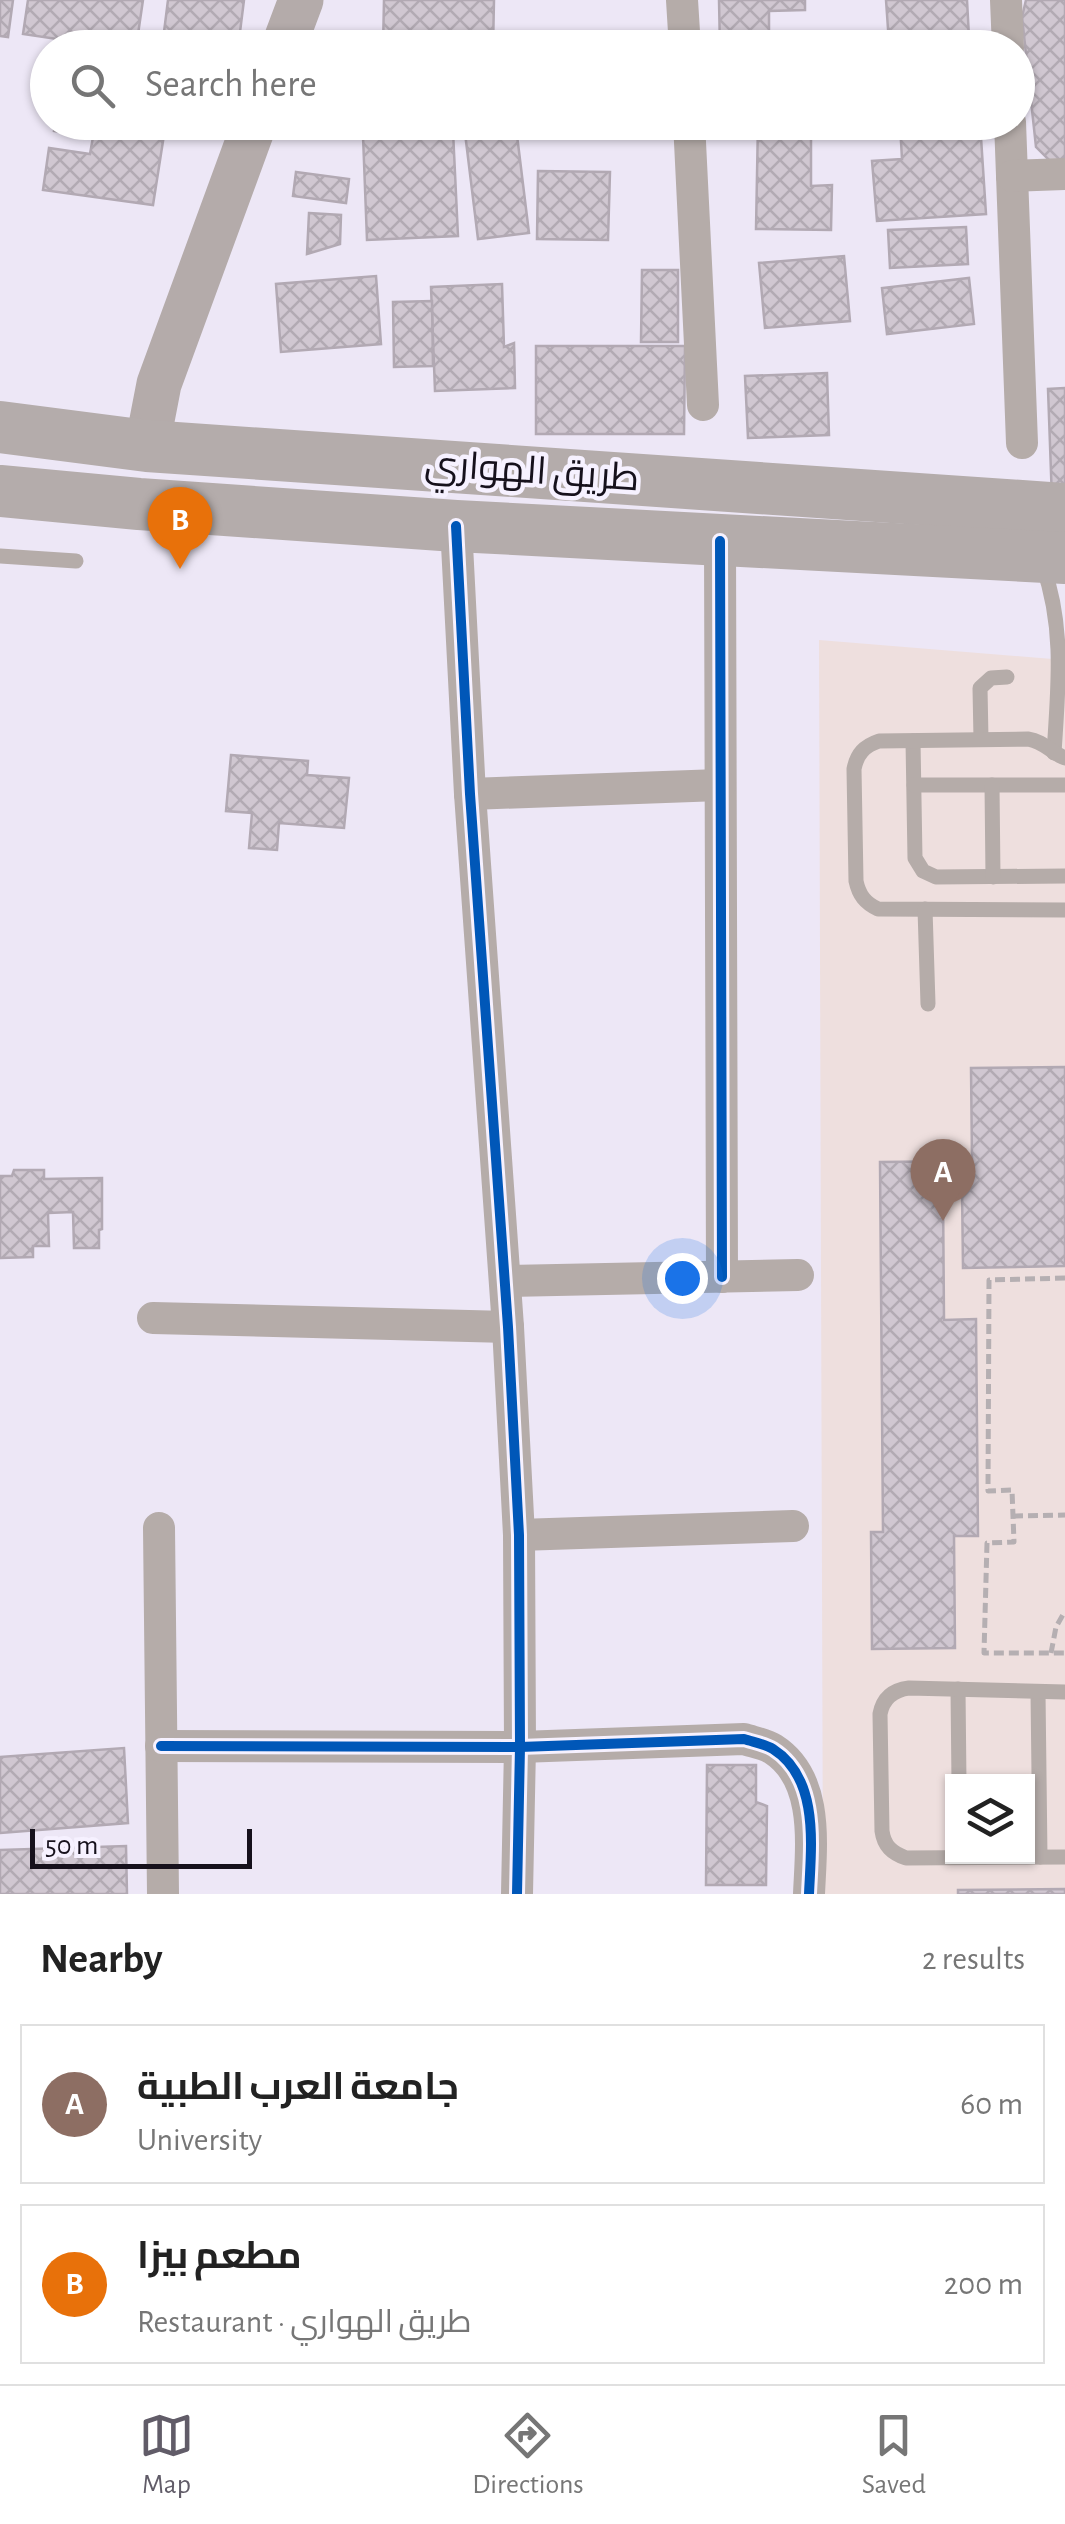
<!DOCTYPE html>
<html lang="en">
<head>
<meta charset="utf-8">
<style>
	:root { --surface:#fff; --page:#f6f6f6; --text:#222; --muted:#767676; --line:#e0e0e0; --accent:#615c68 }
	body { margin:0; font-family:"Alegreya Sans",Cairo,sans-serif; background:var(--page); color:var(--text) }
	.controls { position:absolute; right:30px; bottom:30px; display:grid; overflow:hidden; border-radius:0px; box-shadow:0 2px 8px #0004 }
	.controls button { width:90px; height:90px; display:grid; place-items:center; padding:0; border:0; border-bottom:2px solid var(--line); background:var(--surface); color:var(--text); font:50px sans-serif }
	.scale { position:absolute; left:30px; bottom:25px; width:222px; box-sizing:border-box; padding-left:10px; border:5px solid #16111c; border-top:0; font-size:28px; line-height:35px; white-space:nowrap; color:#16111c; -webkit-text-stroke:8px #f6f1ff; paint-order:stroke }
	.you { position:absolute; left:682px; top:1278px; width:35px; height:35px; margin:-25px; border:8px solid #fff; border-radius:50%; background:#1a73e8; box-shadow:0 0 0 15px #1a73e833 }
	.badge { display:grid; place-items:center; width:65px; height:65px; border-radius:50%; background:var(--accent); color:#fff; font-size:32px; font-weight:700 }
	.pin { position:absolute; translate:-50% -82px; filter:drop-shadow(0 2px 5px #0008) }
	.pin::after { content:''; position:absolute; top:52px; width:35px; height:30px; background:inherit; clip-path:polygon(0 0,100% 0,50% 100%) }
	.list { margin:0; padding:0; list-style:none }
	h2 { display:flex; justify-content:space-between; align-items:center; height:130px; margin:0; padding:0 40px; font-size:42px }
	h2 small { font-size:32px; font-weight:400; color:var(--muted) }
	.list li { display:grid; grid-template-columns:65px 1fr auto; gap:30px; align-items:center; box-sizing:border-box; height:160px; margin:0 20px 20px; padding:0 20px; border:2px solid var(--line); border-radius:0px }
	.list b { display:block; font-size:38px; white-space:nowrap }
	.list p { margin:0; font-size:32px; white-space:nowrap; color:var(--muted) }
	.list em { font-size:32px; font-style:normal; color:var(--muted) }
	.icon { flex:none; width:55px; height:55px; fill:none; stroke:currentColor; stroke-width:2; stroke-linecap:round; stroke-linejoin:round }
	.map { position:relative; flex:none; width:1065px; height:1894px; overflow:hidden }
	.search { position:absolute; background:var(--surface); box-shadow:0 2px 8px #0004; left:30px; right:30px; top:30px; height:110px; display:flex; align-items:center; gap:25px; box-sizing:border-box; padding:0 35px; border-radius:55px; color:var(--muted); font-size:38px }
	.sheet { height:490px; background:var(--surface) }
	nav { display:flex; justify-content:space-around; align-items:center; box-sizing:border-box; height:140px; border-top:2px solid var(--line); background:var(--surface); font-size:28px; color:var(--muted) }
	nav a { display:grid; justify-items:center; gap:5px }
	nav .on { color:var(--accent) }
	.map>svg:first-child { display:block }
	.education { fill:#eedfde; fill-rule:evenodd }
	.building { fill:url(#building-cross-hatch); stroke:#b2a9b3; stroke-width:2.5 }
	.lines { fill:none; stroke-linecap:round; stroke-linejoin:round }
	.path { stroke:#b5afb2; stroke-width:5; stroke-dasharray:10 5; stroke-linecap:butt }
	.service { stroke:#b5aca9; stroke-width:15 }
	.minor { stroke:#b5aca9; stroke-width:32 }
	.secondary { stroke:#b4abaa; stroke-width:45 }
	.trunk { stroke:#b4acab; stroke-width:52 }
	.cycleway-casing { stroke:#f6f1ff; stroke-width:16 }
	.cycleway { stroke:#0057b8; stroke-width:10 }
	.labels { text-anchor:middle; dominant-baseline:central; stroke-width:9; stroke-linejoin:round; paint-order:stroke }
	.street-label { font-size:38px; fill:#16111c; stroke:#f6f1ff }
</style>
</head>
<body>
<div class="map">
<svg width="1065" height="1894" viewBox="0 0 1065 1894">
	<defs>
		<pattern id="building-cross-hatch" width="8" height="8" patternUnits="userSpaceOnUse" patternTransform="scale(2.5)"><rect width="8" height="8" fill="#d0c7d1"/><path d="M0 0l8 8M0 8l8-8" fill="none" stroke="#b2aab3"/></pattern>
	</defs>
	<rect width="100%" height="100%" fill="#ede7f6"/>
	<path class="education" d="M819,640L1065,660V1894H823ZM952,1782H1028V1856H952Z"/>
	<g class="building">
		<polygon points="0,0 13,0 8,37 0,36"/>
		<polygon points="28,0 143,0 136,48 118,48 23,34"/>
		<polygon points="168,0 244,0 238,48 162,48"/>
		<polygon points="384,0 494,0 493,48 383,48"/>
		<polygon points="719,0 805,0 805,10 769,11 769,40 806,39 806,48 720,48"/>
		<polygon points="886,0 967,0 969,37 889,43"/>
		<polygon points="1026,0 1065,0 1065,159 1050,161 1036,147 1022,17"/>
		<polygon points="619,38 620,48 548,48 547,40"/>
		<polygon points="55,122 166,122 153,205 43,190 49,148 90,154 93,137 54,131"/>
		<polygon points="550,122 622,122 623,135 550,137"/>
		<polygon points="758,122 811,122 811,186 832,185 831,230 756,229"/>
		<polygon points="926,122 980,122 986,214 877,221 872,161 902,159 900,124"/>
		<polygon points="516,127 529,233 478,239 465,133"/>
		<polygon points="453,131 458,236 367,240 363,136"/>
		<polygon points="538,171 610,172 608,240 537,239"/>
		<polygon points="296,172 349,179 346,203 293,196"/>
		<polygon points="309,213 341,215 340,244 307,254"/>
		<polygon points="966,227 968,264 890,268 888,230"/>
		<polygon points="844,256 850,321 765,328 759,263"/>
		<polygon points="642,270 678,270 678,342 641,342"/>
		<polygon points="376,276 381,344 281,352 276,284"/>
		<polygon points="969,278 974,324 887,334 882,288"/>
		<polygon points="502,284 504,347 514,343 515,388 435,391 431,287"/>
		<polygon points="432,301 433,366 394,367 393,302"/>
		<polygon points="536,346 685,346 684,434 536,434"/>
		<polygon points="827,373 829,435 748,438 745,376"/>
		<polygon points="1065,388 1065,500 1052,500 1048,389"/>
		<polygon points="231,755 308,761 307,775 349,778 344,828 279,823 277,850 249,848 252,813 226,811"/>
		<polygon points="1065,1067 1065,1266 963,1268 962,1189 943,1189 944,1320 976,1319 978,1536 954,1536 955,1648 872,1649 871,1532 883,1532 880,1162 972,1161 971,1068"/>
		<polygon points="14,1170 44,1170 44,1179 102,1178 102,1229 99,1230 99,1248 74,1248 73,1212 48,1213 49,1246 33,1246 33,1257 0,1258 0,1176 12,1176"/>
		<polygon points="124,1748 128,1823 0,1833 0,1757"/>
		<polygon points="707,1765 756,1765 756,1802 767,1806 766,1885 706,1885"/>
		<polygon points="126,1846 127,1894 0,1894 0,1850"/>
		<polygon points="1065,1889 1065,1894 958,1894 958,1890"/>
	</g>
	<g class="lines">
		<g class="path">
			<polyline points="1065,1278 989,1280 988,1491 1012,1490 1014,1542 987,1543 984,1653 1065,1653"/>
			<polyline points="1013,1516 1065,1515"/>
			<polyline points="1051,1653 1056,1627 1065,1611"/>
		</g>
		<g class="service">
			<polyline points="0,556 76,561"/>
			<path d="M1043,566C1065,629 1058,688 1054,753"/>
			<polyline points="981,739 980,688 991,678 1007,677"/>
			<polyline points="913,741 915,858 923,871 936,877 1065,876"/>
			<path d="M1065,758C1051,753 1044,741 1028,739L879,741C864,746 857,754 854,769L856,881C859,895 865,903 878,909L1065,910"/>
			<polyline points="914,785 1065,785"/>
			<polyline points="992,785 993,877"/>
			<polyline points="925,909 928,1004"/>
			<polyline points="958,1689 959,1782"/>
			<polyline points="1038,1692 1040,1857"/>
			<path d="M1065,1692L909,1688C893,1690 883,1698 880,1714L882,1831C884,1846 892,1853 906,1858L1065,1857"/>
		</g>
		<g class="minor">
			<polyline points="682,0 685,48"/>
			<polyline points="1006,0 1008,48"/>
			<polyline points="689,122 703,405"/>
			<polyline points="1010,122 1022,443"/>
			<polyline points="1012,176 1065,174"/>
			<polyline points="456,526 470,794 508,1327 519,1535 520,1747 517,1894"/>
			<polyline points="720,541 722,1277"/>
			<polyline points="470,794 720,785"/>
			<polyline points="505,1281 798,1275"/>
			<polyline points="153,1318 508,1327"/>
			<polyline points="159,1528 163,1894"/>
			<polyline points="519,1535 793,1526"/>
			<path d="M161,1746L520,1747L744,1739C753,1742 765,1744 773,1749C820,1779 811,1847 809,1894"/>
		</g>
		<g class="secondary">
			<polyline points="283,48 301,0"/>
			<polyline points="147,446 159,384 255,122"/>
		</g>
		<g class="trunk">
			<polyline points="0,427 147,446 1065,509"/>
			<polyline points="0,491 139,504 456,526 1065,558"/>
		</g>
		<defs>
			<g id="cycleway">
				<polyline points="456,526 470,794 508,1327 519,1535 520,1747 517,1894"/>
				<polyline points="720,541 722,1277"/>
				<path d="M161,1746L520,1747L744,1739C753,1742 765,1744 773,1749C820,1779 811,1847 809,1894"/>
			</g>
		</defs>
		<use href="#cycleway" class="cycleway-casing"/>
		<use href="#cycleway" class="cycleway"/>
	</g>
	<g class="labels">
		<g class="street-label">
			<text transform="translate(532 472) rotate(4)">طريق الهواري</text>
		</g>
	</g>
</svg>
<div class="controls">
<button><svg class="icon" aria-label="layers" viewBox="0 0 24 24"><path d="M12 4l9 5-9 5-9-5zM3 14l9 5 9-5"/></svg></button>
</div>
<div class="scale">50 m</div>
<div class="you"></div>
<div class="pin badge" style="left:943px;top:1221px;background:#8d6e63">A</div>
<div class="pin badge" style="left:180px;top:569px;background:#e8710a">B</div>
<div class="search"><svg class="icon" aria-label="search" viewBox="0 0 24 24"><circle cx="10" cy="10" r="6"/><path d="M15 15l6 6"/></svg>Search here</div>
</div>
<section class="sheet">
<h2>Nearby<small>2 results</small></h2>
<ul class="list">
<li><span class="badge" style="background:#8d6e63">A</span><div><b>جامعة العرب الطبية</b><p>University</p></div><em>60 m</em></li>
<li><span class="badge" style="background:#e8710a">B</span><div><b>مطعم بيزا</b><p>Restaurant · طريق الهواري</p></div><em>200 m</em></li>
</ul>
</section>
<nav>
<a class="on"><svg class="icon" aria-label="map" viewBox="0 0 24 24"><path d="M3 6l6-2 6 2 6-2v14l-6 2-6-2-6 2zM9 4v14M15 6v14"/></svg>Map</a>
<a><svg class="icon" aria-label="directions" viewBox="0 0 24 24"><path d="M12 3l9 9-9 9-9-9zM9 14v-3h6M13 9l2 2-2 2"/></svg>Directions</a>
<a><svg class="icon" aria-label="saved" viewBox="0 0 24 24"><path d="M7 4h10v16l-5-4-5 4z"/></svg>Saved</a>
</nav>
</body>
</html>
